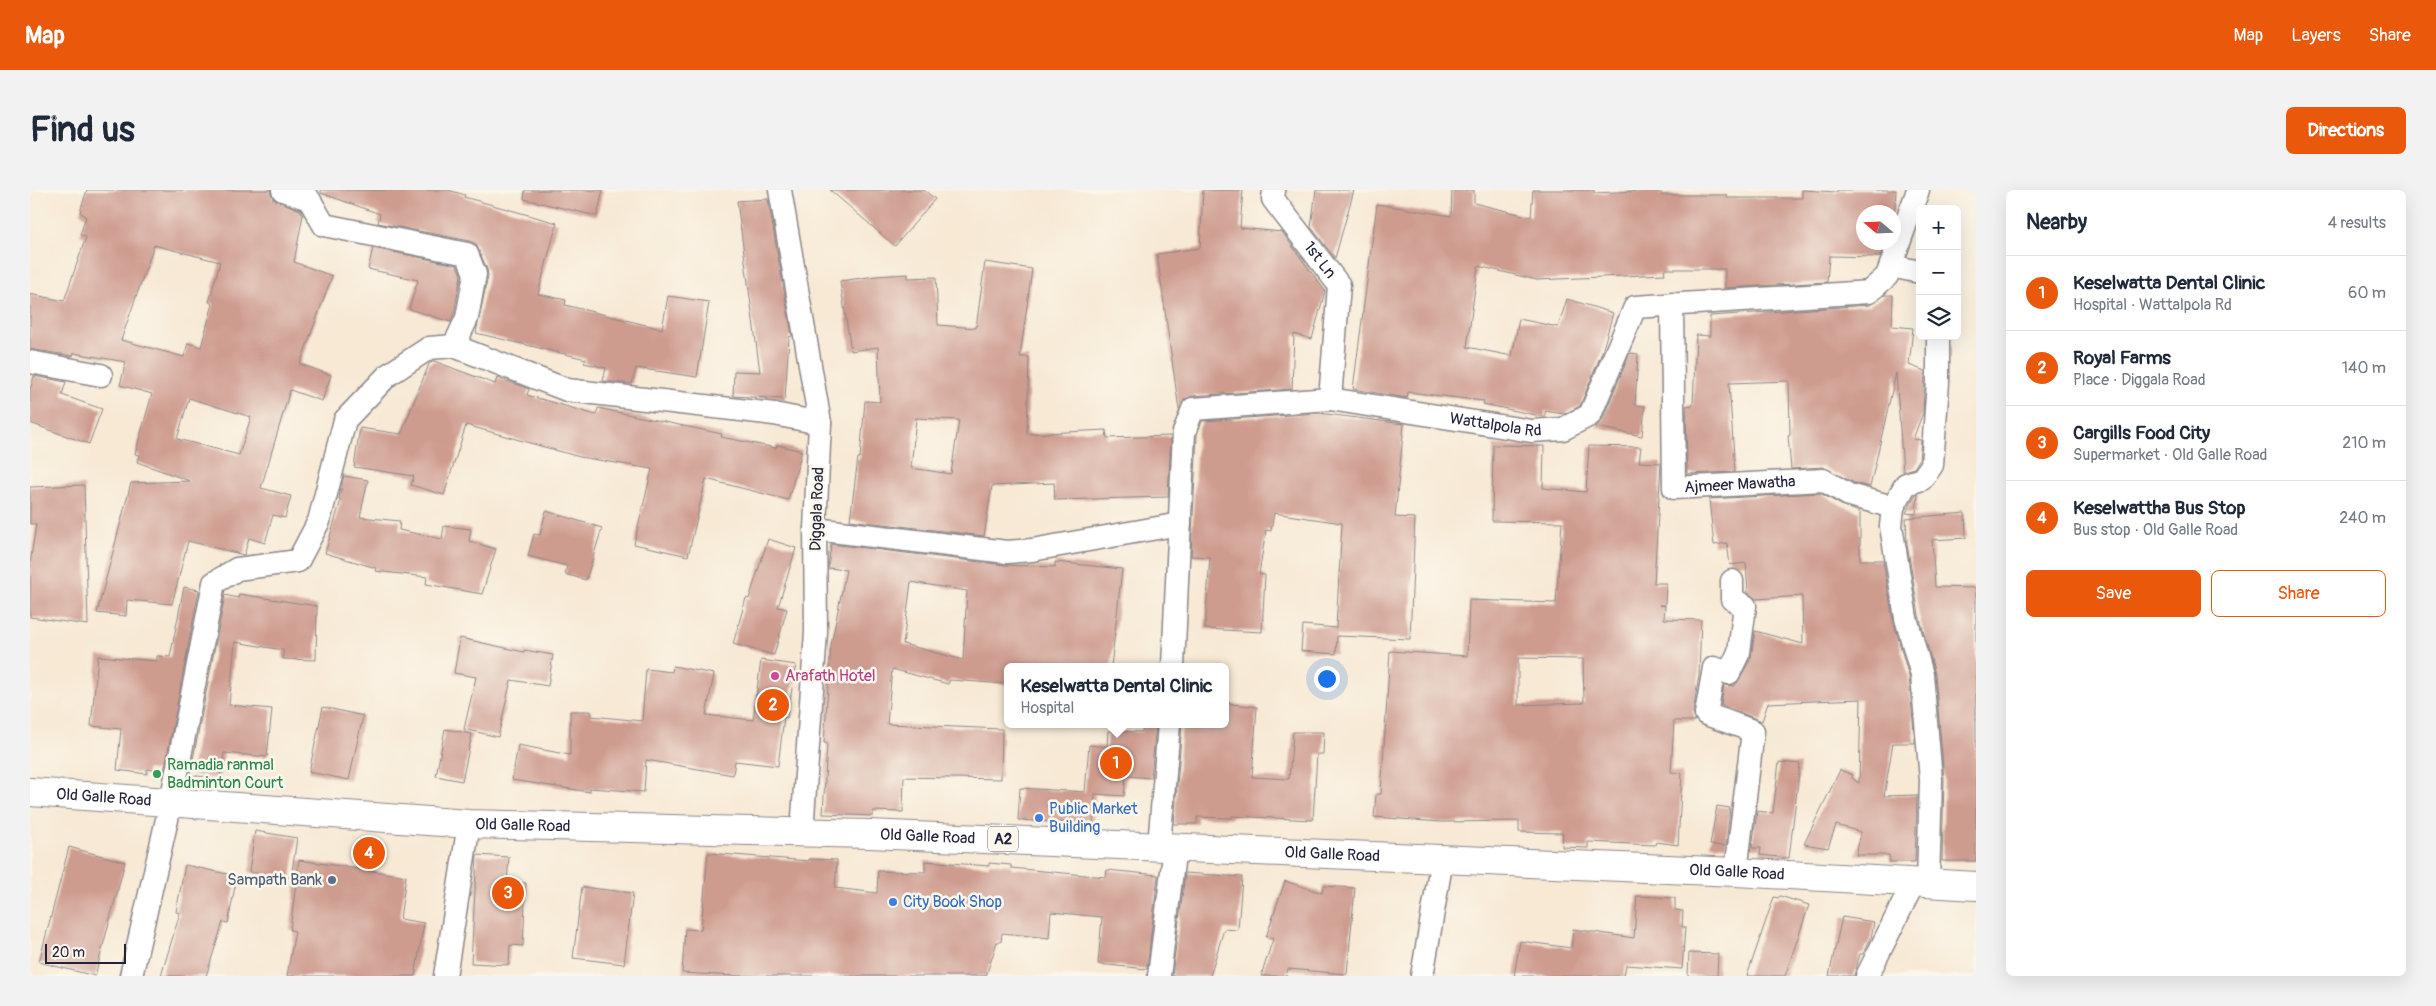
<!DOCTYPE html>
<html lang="en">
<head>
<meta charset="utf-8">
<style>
	:root { --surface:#fff; --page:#f2f2f3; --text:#1f2937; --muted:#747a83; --line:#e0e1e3; --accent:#ea580c }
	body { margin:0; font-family:Pangolin,sans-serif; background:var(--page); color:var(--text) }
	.controls { position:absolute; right:15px; top:15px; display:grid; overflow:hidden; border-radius:8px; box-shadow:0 5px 20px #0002 }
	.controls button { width:45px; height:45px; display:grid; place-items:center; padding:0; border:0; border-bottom:1px solid var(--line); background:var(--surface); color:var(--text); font:25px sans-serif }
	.compass { position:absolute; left:1826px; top:15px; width:45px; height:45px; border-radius:50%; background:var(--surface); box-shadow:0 5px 20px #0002; rotate:289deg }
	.scale { position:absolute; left:15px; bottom:12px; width:81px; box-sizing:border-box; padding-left:5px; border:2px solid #22223b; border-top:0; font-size:14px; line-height:18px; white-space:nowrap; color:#22223b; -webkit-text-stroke:4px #fbf7ec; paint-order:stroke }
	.you { position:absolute; left:1296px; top:488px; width:18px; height:18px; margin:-12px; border:4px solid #fff; border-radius:50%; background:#1a73e8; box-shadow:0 0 0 8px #1a73e833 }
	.badge { display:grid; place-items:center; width:32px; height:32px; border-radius:50%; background:var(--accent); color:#fff; font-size:16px; font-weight:700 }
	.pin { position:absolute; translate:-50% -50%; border:2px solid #fff; box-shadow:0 1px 5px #0006 }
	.popup { position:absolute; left:974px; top:473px; width:225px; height:65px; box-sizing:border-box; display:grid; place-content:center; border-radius:8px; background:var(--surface); filter:drop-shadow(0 1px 4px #0005); font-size:16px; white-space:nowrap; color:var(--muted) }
	.popup b { font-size:19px; color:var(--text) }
	.popup::after { content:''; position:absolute; left:50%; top:100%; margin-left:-10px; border:10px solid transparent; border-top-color:var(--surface) }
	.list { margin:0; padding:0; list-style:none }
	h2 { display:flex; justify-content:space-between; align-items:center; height:65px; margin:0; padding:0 20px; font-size:21px }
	h2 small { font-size:16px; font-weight:400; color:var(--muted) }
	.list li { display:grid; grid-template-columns:32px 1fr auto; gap:15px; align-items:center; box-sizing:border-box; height:75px; padding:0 20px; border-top:1px solid var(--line) }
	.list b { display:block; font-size:19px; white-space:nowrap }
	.list p { margin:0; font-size:16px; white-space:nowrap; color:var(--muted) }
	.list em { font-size:16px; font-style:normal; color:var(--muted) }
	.actions { display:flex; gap:10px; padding:15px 20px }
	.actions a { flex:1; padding:11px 0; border:1px solid var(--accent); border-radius:8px; text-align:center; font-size:18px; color:var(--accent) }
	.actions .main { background:var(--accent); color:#fff }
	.icon { flex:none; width:28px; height:28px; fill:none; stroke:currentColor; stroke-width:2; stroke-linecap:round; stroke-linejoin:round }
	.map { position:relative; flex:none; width:1946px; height:786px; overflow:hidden; border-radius:8px }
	header { display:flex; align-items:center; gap:30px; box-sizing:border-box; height:70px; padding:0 25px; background:var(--accent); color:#fff }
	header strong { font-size:24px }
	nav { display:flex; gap:28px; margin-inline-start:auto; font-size:18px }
	.intro { display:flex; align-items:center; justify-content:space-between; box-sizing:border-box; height:120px; padding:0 30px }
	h1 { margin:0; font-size:35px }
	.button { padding:12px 22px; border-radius:8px; background:var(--accent); color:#fff; font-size:18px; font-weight:700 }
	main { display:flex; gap:30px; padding:0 30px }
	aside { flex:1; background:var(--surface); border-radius:8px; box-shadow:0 5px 20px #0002 }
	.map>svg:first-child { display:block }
	.building { fill:#ce9c8f; fill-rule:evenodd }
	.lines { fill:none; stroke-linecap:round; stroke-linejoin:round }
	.street-casing { stroke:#8c8688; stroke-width:25 }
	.highway-casing { stroke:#8c8688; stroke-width:30 }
	.street { stroke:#fff; stroke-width:22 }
	.highway { stroke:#fff; stroke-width:28 }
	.hotel-dot { fill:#d1479c; stroke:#fbf7ec; stroke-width:2 }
	.leisure-dot { fill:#2e9e5b; stroke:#fbf7ec; stroke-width:2 }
	.shop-dot { fill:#3f7fe0; stroke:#fbf7ec; stroke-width:2 }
	.service-dot { fill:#5c6f8a; stroke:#fbf7ec; stroke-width:2 }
	.labels { text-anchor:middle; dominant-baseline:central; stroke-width:5; stroke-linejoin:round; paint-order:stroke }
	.shield { fill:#fbf7ec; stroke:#636270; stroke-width:1 }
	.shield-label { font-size:15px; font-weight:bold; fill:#22223b }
	.street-label { font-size:16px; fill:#22223b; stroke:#fbf7ec }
	.hotel-label { font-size:16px; fill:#b23c85; stroke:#fbf7ec; text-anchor:start }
	.leisure-label { font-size:16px; fill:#27864d; stroke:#fbf7ec; text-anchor:start }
	.shop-label { font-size:16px; fill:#366cbe; stroke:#fbf7ec; text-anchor:start }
	.service-label { font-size:16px; fill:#4e5e75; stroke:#fbf7ec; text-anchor:end }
</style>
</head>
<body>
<header>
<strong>Map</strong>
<nav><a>Map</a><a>Layers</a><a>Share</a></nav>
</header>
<div class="intro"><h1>Find us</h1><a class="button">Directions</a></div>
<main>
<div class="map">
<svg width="1946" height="786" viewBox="0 0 1946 786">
	<rect width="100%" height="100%" fill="#fbf7ec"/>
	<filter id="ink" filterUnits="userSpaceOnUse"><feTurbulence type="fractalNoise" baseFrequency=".02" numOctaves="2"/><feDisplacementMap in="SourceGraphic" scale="10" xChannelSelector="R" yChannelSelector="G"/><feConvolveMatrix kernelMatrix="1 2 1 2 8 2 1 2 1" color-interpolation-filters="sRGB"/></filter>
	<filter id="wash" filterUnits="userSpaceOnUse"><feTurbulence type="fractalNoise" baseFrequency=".0096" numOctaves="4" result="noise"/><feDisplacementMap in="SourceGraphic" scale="20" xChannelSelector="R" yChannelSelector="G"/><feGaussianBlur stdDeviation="1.12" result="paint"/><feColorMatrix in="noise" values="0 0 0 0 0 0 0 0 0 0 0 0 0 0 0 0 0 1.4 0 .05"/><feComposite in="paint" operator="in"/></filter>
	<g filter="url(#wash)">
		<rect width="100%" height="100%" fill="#f7e9d4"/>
		<g id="blocks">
			<g class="building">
				<path d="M57,0H240L243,9L270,20L273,25L264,72L302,86L270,174L301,185L292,211L260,200L231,298L261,306L255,328L243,325L235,353L219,348L214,365L158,351L142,414L97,410L96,426L67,423L101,293L160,291L107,272L109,265L105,264L122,204L90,195L96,172L44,163L43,166L0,159V104L34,111L56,47L50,45L56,27L50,22ZM124,55L190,72L179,112L183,114L171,157L158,153L154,167L91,150ZM159,208L221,227L209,265L147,249Z"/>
				<polygon points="291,0 418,0 435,5 434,7 527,33 508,104 536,110 535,115 632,139 638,106 679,112 667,187 606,178 602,194 573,191 576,178 554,173 556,169 446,143 458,86 457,79 446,54 440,51 348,33 350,24 291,3"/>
				<polygon points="495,0 573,0 567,26 494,9"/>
				<polygon points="800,0 894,0 905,9 865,56"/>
				<polygon points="1173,0 1213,0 1210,38 1252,42 1295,101 1282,149 1264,144 1262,199 1162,206 1155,209 1149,220 1127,64 1170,58"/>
				<polygon points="1286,0 1324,0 1305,68 1281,37"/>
				<polygon points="1422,0 1444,0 1444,13 1501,27 1503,0 1564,0 1564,3 1631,0 1631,5 1697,5 1697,8 1772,8 1772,0 1807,2 1807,0 1866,0 1864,29 1864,22 1834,22 1834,52 1855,52 1850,67 1799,66 1797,92 1695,98 1695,79 1634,79 1635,84 1507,90 1448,76 1437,157 1482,166 1489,129 1528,137 1537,109 1583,123 1572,162 1550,216 1534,224 1515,221 1515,227 1453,214 1454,211 1378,202 1377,208 1323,199 1347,14 1421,26"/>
				<polygon points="738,9 762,146 759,147 755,209 703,206 704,181 730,182 707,11"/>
				<polygon points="343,58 427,75 431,85 424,124 421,132 379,119 388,90 338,79"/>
				<path d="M955,72L1002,79L990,167H999L997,244L1076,240L1077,248L1141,246L1138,307L1025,310L1024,293L962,296L954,346L820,330L828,268H830L835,211L850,212L848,157L821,161L810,91L846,86L878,84V88L906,87L908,135L946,138ZM886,228L929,230L921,284L881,278Z"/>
				<polygon points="1855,105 1863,105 1862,136 1883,138 1879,175 1895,181 1893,223 1883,249 1891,250 1889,270 1884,278 1873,281 1866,183 1840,297 1824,293 1793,277 1761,279 1758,246 1760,245 1759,191 1699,193 1705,282 1657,284 1656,216 1663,215 1666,145 1680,146 1680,126 1840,115"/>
				<polygon points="1600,163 1608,164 1605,215 1615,216 1612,246 1566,237 1572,230"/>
				<polygon points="404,171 465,194 467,188 483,193 499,199 497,205 566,225 568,218 692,244 691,247 746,258 747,255 772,261 758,310 676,289 658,366 604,354 622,279 550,267 436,235 414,305 381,295 384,286 324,277 330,238 371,244 399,174"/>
				<polygon points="4,186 36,192 32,205 72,219 59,254 0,233 0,200"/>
				<polygon points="1289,223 1374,234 1365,327 1385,328 1380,449 1307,446 1306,464 1271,461 1273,435 1306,438 1312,333 1244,323 1241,341 1236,340 1229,384 1235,385 1232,442 1175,439 1180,367 1161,366 1167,245 1172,231"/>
				<path d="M1463,255L1514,256L1513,298L1556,302L1559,256L1611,257L1609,272L1631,273L1624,393H1636L1635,415H1629L1635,416L1634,429L1671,430L1669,486L1663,522L1665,531H1644L1641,582L1652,583L1648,655L1626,652L1625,655L1558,652V658L1532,657L1533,643L1489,642V631L1411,632L1344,627L1346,604H1351L1360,461L1437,466L1439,410L1526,413L1532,332L1462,331ZM1488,468L1553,469L1554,513L1488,515Z"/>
				<polygon points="314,286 338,290 330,327 370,331 369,340 412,349 414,336 441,339 439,351 466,359 452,404 396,394 397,387 345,381 346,378 295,363 311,310 309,309"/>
				<polygon points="54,295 58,435 0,427 0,374 6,334 0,334 0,297"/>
				<polygon points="1790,303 1813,316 1830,322 1830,370 1853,370 1863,430 1879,487 1885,553 1863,553 1854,606 1887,605 1885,672 1860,672 1859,665 1826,665 1831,642 1806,635 1798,658 1774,654 1810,580 1823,585 1822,588 1829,593 1831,509 1738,513 1732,531 1691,515 1694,495 1704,496 1707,493 1721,468 1725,441 1773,454 1772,406 1726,409 1718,403 1716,373 1700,375 1697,353 1684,355 1679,309"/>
				<polygon points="1888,304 1886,324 1876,323 1885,305"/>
				<polygon points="516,321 572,338 556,390 535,384 537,376 498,366 504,344 510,345"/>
				<polygon points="1935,323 1936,348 1902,350 1905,397 1946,398 1946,671 1912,671 1914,589 1905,484 1889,425 1877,354 1876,328"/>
				<polygon points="738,349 766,358 748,417 757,419 744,465 703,454 716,408 719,409"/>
				<path d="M801,354L975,375L1025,377V372L1092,379L1081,477H977V494L920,490L918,494L862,479L857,534L972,539L971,589L874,587L873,622L843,621V626L793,624L797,553H794L801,455L816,380L798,378ZM881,392L937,401L933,470L873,454Z"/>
				<polygon points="154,397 169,400 134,582 117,579 117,584 87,580 91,539 61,536 68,466 127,471 127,466 140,467"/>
				<polygon points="209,404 287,416 286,470 253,469 253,460 205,452 199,515 242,519 237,567 194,563 190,589 160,585 195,405 208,408"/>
				<polygon points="430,448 494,462 494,460 523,465 518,496 481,490 468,547 434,539 446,487 424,483"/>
				<polygon points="731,470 766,475 757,528 754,527 748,576 705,571 703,585 616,570 614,602 560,598 560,602 482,590 488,555 540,565 540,521 561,521 561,526 612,531 616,479 642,482 643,476 684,484 676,525 723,530"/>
				<polygon points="1195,513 1227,517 1222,587 1259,589 1263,542 1294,542 1293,564 1287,564 1283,630 1202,626 1202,628 1167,627 1167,634 1144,634 1152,534 1195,534"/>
				<polygon points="293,517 333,526 319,590 279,582"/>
				<polygon points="1113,534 1126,534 1121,588 1096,586 1094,606 1065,604 1063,634 988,630 990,598 1055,602 1059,555 1077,557 1078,541 1112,542"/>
				<polygon points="415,539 442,544 432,591 406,586"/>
				<polygon points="1749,572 1770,574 1759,668 1730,665 1731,658 1722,658 1727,621 1743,623"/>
				<polygon points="1687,616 1700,618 1696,656 1680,655"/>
				<polygon points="225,641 267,648 261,688 219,682"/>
				<polygon points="39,657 95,672 65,786 9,772"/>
				<polygon points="678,663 779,671 779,669 807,670 805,698 847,703 848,681 895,682 895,671 959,676 959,673 981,675 981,678 1076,687 1077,680 1128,685 1117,779 1068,774 1072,727 1021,722 1019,748 972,743 971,752 967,752 956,786 705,786 652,783 655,739 671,740"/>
				<polygon points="447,665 479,667 477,692 496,693 493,756 480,755 479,775 441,773"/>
				<polygon points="269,670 376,686 370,729 394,733 385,786 257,786 265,741 260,740"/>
				<polygon points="155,675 207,686 198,733 193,732 176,786 131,786 150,723 146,722"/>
				<polygon points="1155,683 1212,687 1208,740 1194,739 1180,786 1142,786"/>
				<polygon points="1255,691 1292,703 1293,696 1325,698 1317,784 1258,779 1256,786 1231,786 1243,749 1236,747"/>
				<polygon points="552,697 603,703 594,774 543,768"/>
				<polygon points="1607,706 1645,708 1645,720 1653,721 1652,737 1655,737 1652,779 1596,775 1594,786 1484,786 1490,751 1541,758 1543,739 1604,748"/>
				<polygon points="1750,706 1779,715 1755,786 1717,786 1744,707 1748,708"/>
				<polygon points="1812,727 1844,732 1841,748 1833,764 1830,764 1824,786 1799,786"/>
				<polygon points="1659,763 1688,764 1687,786 1658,786"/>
			</g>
		</g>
	</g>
	<g filter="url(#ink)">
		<use href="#blocks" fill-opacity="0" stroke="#8c8688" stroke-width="1"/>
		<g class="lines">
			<defs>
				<g id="street">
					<polyline points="253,0 279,9 294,35 437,64 445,84 437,128 424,156"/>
					<polyline points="750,0 790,233 785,339 786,442 772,641"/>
					<path id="s1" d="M1244,0L1243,9L1309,95L1300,209"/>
					<polyline points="1861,76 1890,82"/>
					<path id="s2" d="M1642,114L1644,298L1793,290L1819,305L1863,317"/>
					<polyline points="0,172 71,185"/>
					<polyline points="785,339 977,362 1002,360 1150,334"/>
					<polyline points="1702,391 1702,409 1715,416 1709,462 1699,483 1684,478 1676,524 1723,541 1706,682"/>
					<path id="s3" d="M1143,477L1154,242L1163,219L1300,209L1501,241L1533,239L1560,225L1605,117L1839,102L1857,86L1888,0"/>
					<polyline points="1129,656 1139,534"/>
					<polyline points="1898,693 1901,590 1892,485 1876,428 1861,336 1863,317 1876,294 1892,289 1902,275 1908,192 1908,146"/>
					<polyline points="101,786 141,612 184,393 207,379 268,371 289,331 315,230 358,185 399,158 424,156 537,200 744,224 790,233"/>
					<polyline points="415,786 439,634"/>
					<polyline points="1129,786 1145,657"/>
					<polyline points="1392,786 1412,669"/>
					<polyline points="1837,786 1884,692"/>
				</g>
				<g id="highway">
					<path id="s4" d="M0,602L439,634L839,644L1706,682L1946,696"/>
				</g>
			</defs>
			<use href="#street" class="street-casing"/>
			<use href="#highway" class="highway-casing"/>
			<use href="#street" class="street"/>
			<use href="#highway" class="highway"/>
		</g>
	</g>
	<circle class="hotel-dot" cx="745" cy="486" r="5"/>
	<circle class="leisure-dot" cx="127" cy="584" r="5"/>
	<g class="shop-dot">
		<circle cx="1009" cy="628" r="5"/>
		<circle cx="863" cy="712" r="5"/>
	</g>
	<circle class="service-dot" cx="302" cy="690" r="5"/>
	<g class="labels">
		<rect class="shield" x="958" y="636.5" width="30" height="25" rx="4"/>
		<g class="shield-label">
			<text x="973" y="649">A2</text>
		</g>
		<g class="street-label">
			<text stroke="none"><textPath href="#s1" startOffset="86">1st Ln</textPath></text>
			<text stroke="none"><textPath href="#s3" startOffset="565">Wattalpola Rd</textPath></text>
			<text stroke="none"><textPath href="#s2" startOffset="250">Ajmeer Mawatha</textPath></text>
			<text transform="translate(787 319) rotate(-88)">Diggala Road</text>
			<text stroke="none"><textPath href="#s4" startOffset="74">Old Galle Road</textPath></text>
			<text stroke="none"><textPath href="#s4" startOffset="494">Old Galle Road</textPath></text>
			<text stroke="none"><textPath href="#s4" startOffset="899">Old Galle Road</textPath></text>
			<text stroke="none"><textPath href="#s4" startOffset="1304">Old Galle Road</textPath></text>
			<text stroke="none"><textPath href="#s4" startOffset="1709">Old Galle Road</textPath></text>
		</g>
		<g class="hotel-label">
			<text x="755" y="486">Arafath Hotel</text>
		</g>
		<g class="leisure-label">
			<text x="137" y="575">Ramadia ranmal<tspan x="137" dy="18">Badminton Court</tspan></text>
		</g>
		<g class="shop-label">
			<text x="1019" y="619">Public Market<tspan x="1019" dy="18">Building</tspan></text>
			<text x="873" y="712">City Book Shop</text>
		</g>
		<g class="service-label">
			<text x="292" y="690">Sampath Bank</text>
		</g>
	</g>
</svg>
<div class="controls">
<button>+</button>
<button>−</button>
<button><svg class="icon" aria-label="layers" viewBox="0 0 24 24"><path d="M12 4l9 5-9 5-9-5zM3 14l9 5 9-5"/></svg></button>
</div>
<svg class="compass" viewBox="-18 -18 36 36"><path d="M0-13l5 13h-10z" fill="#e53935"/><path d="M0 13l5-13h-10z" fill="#747a83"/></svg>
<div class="scale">20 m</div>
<div class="you"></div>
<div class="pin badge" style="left:1086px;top:573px">1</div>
<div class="popup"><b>Keselwatta Dental Clinic</b>Hospital</div>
<div class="pin badge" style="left:743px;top:515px">2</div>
<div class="pin badge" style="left:478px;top:703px">3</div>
<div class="pin badge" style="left:339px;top:663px">4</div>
</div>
<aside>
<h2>Nearby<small>4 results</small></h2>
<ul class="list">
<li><span class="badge">1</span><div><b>Keselwatta Dental Clinic</b><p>Hospital · Wattalpola Rd</p></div><em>60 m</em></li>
<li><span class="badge">2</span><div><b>Royal Farms</b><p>Place · Diggala Road</p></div><em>140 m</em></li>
<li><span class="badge">3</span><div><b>Cargills Food City</b><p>Supermarket · Old Galle Road</p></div><em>210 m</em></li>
<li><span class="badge">4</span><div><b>Keselwattha Bus Stop</b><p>Bus stop · Old Galle Road</p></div><em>240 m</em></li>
</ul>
<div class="actions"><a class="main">Save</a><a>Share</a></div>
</aside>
</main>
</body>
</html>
